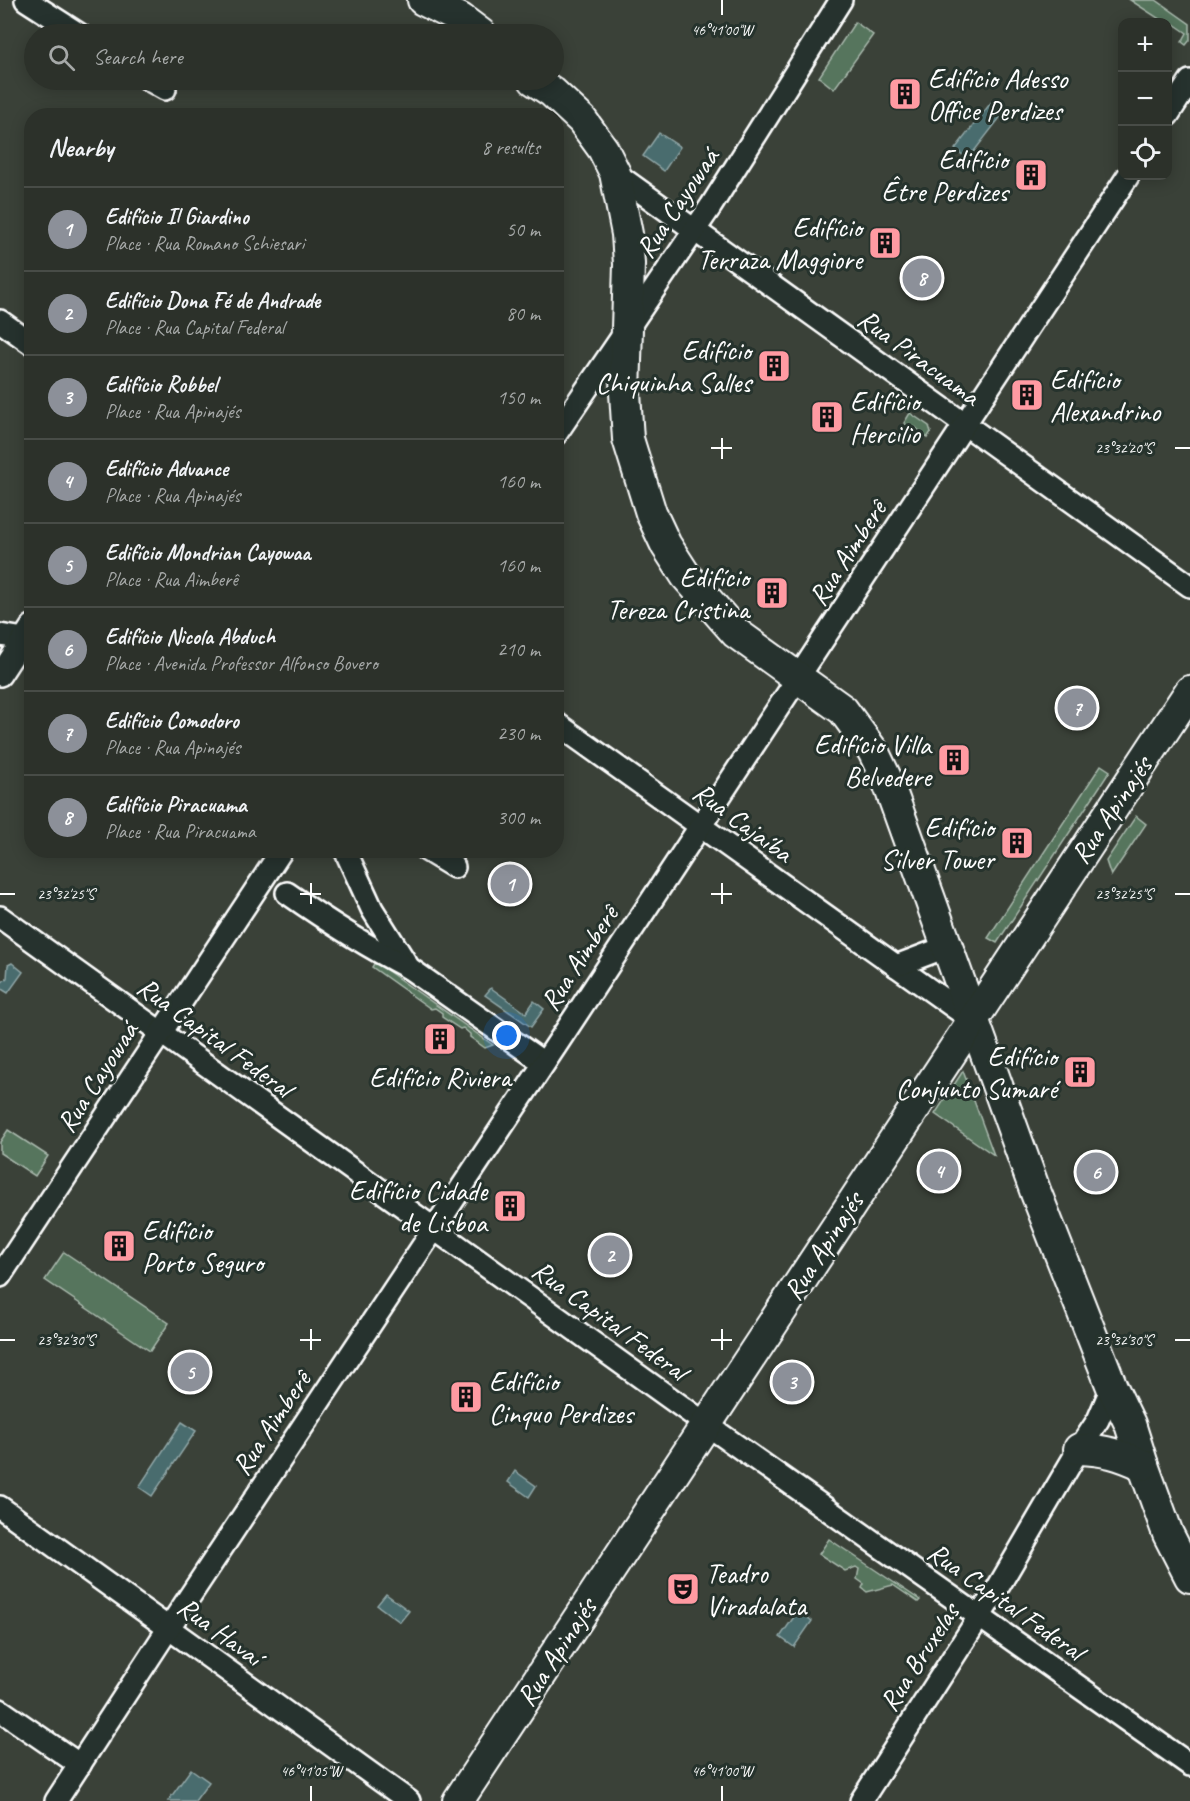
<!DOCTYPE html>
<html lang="en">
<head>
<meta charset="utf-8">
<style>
	:root { --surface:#2c312a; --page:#343932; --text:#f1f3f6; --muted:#a6a9a8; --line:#484c47; --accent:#8c9099 }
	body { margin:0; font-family:Caveat,sans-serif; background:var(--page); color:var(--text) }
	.controls { position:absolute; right:18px; top:18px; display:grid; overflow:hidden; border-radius:12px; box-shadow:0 3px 15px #0003 }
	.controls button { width:54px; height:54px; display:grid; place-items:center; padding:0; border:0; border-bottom:2px solid var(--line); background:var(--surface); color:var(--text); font:30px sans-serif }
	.you { position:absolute; left:507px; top:1036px; width:21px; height:21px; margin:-15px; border:4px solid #fff; border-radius:50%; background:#1a73e8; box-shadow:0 0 0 9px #1a73e833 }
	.badge { display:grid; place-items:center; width:39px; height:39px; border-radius:50%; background:var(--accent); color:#fff; font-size:20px; font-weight:700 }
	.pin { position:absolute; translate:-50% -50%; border:3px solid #fff; box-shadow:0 2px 6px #0006 }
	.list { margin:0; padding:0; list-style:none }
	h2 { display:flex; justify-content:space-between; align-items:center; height:78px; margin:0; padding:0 24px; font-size:26px }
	h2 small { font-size:20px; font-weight:400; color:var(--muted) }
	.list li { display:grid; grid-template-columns:39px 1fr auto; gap:18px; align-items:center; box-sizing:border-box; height:84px; padding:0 24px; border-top:2px solid var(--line) }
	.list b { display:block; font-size:22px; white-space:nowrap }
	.list p { margin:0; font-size:20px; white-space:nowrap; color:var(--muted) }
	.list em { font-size:20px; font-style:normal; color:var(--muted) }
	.icon { flex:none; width:33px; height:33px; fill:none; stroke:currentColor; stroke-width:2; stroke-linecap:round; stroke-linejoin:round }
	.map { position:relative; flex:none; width:1190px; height:1801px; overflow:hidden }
	.search { position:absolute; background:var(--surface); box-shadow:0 3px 15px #0003; left:24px; top:24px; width:540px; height:66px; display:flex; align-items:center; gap:15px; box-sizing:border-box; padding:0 21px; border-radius:33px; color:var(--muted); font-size:22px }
	.panel { position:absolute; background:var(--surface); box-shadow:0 3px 15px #0003; left:24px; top:108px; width:540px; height:750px; border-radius:24px }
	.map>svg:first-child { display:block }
	.green { fill:#56745d; stroke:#aabaae; stroke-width:1.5 }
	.water { fill:#486c6e; stroke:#91a7a8; stroke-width:1.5 }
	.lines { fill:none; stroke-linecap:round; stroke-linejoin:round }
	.street-casing { stroke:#fff; stroke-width:26 }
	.secondary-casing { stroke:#fff; stroke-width:34 }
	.street { stroke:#26332d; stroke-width:21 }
	.secondary { stroke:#26332d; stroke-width:30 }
	.ticks { fill:none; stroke:#fff; stroke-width:2 }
	.labels { text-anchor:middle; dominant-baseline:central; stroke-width:6; stroke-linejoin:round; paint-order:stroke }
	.poi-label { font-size:28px; fill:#fff; stroke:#26332d; text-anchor:end }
	.street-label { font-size:28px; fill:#fff; stroke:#26332d }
	.ticks-label { font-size:15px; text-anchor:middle; fill:#fff; stroke:#26332d; stroke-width:6; stroke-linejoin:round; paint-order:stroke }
</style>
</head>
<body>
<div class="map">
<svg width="1190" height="1801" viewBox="0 0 1190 1801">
	<rect width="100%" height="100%" fill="#3a4138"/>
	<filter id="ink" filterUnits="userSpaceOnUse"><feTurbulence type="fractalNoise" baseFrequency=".0167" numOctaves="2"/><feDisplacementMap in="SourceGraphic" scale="12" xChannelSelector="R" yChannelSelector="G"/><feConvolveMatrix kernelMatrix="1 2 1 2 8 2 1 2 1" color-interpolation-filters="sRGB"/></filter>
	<g filter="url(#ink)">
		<g class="green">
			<polygon points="1130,0 1156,0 1190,24 1190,40 1186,45 1182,42 1187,33 1168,20 1164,22"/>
			<polygon points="855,22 873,35 834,89 819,77"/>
			<polygon points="910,413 929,426 931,432 927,438 915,427 913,429 904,423"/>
			<polygon points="1101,765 1110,771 997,943 988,938"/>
			<polygon points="1136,816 1146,824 1111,876 1106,861"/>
			<polygon points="375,962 493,1045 485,1048 470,1037 470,1034 463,1028 460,1029 442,1017 442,1013 435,1008 431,1009 372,967"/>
			<polygon points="963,1071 994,1155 935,1114"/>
			<polygon points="8,1130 48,1156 35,1176 0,1153 0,1142"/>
			<polygon points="64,1252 169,1323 150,1351 45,1280"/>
			<polygon points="829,1539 920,1600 918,1602 893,1585 867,1592 862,1588 864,1584 857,1579 859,1569 856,1567 845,1571 819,1554"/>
		</g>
		<g class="water">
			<polygon points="993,100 1006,110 968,159 955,149"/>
			<polygon points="659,133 680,147 664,171 643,156"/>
			<polygon points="12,963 23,972 8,993 0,988 0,984 7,978 8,965"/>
			<polygon points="491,988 526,1013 534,1001 544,1009 531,1027 485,995"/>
			<polygon points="182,1422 196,1431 152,1496 139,1487"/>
			<polygon points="515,1471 536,1486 529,1497 508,1482"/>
			<polygon points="386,1594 409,1611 400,1622 377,1605"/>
			<polygon points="798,1611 812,1621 794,1647 780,1637"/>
			<polygon points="191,1769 209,1782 195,1801 168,1801"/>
		</g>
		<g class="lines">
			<defs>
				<g id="street">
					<polyline points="26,0 79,34"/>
					<polyline points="149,80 165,89"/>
					<polyline points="1168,115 1190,81"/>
					<polyline points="615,173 1190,586"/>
					<polyline points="0,321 32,344"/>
					<polyline points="556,434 711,206 841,0"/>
					<polyline points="0,635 24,639 32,644"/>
					<polyline points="0,675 32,626"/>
					<polyline points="556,723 972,1020"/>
					<polyline points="345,850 372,909 409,968 544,1063"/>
					<polyline points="426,850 454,867"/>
					<path d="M287,893C327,921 366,946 409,968"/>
					<polyline points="0,917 706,1424 1190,1765"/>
					<polyline points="896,966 946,947"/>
					<polyline points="0,1276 282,850"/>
					<polyline points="0,1507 409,1801"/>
					<polyline points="0,1710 80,1765"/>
					<polyline points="56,1801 168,1629 559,1041 1128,176"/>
					<polyline points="861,1801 997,1589 1079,1449 1098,1420 1112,1387"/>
				</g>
				<g id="secondary">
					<polyline points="423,0 461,19 481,34"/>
					<polyline points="534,80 552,92 582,120 603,149 615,173 627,234 629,264 625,393 628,439 651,513 666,545 686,576 736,633 843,710 873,751 887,780 1036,1193 1112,1387 1130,1424 1143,1465 1168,1534 1190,1577"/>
					<path d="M1079,1449C1105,1450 1119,1454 1143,1465"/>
					<polyline points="458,1801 1190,691"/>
				</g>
			</defs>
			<use href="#street" class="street-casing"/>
			<use href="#secondary" class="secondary-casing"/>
			<use href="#street" class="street"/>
			<use href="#secondary" class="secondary"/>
		</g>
	</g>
	<path class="ticks" d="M722,0V15M722,438V459M711,448H732M1175,448H1190M311,883V904M722,883V904M0,894H15M300,894H321M711,894H732M1175,894H1190M311,1329V1350M722,1329V1350M0,1340H15M300,1340H321M711,1340H732M1175,1340H1190M311,1786V1801M722,1786V1801"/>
	<defs>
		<symbol id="building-square" viewBox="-11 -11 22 22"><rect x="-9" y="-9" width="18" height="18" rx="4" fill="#ff9aa2" stroke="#26332d"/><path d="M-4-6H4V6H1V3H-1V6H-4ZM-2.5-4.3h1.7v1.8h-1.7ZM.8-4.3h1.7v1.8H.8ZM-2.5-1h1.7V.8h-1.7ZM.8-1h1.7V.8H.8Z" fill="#111"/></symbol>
		<symbol id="theatre-square" viewBox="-11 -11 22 22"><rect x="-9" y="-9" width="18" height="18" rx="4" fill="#ff9aa2" stroke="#26332d"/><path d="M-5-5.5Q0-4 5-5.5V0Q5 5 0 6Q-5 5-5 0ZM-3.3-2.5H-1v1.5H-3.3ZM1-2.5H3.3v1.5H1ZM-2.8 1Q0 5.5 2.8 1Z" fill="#111"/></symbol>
	</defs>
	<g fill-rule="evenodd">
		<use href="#building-square" x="886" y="75" width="38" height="38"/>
		<use href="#building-square" x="1012" y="156" width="38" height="38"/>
		<use href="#building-square" x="866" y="224" width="38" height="38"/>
		<use href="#building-square" x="755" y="347" width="38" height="38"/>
		<use href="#building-square" x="1008" y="376" width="38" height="38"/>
		<use href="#building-square" x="808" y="398" width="38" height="38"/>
		<use href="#building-square" x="753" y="574" width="38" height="38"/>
		<use href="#building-square" x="935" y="741" width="38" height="38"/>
		<use href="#building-square" x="998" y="824" width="38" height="38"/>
		<use href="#building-square" x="421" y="1020" width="38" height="38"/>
		<use href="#building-square" x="1061" y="1053" width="38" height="38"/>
		<use href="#building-square" x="491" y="1187" width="38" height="38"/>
		<use href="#building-square" x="100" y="1227" width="38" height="38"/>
		<use href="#building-square" x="447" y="1378" width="38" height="38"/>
		<use href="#theatre-square" x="664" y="1570" width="38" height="38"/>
	</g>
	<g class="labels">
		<g class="poi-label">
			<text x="928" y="78" text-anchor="start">Edifício Adesso<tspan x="928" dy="32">Office Perdizes</tspan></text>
			<text x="1008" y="159">Edifício<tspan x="1008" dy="32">Être Perdizes</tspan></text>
			<text x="862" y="227">Edifício<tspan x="862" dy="32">Terraza Maggiore</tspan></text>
			<text x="751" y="350">Edifício<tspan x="751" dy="32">Chiquinha Salles</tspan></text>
			<text x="1050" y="379" text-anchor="start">Edifício<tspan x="1050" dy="32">Alexandrino</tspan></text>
			<text x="850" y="401" text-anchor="start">Edifício<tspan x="850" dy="32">Hercilio</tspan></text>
			<text x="749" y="577">Edifício<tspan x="749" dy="32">Tereza Cristina</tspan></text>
			<text x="931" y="744">Edifício Villa<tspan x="931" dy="32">Belvedere</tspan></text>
			<text x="994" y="827">Edifício<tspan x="994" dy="32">Silver Tower</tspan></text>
			<text x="1057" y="1056">Edifício<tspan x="1057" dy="32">Conjunto Sumaré</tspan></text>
			<text x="440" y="1077" text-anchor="middle">Edifício Riviera</text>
			<text x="487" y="1190">Edifício Cidade<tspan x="487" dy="32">de Lisboa</tspan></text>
			<text x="142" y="1230" text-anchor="start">Edifício<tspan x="142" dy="32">Porto Seguro</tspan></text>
			<text x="489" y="1381" text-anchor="start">Edifício<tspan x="489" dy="32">Cinquo Perdizes</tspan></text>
			<text x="706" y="1573" text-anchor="start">Teadro<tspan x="706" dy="32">Viradalata</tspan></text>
		</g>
		<g class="street-label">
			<text transform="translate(677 203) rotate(-56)">Rua Cayowaá</text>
			<text transform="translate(919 357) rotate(36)">Rua Piracuama</text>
			<text transform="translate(847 553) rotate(-57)">Rua Aimberê</text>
			<text transform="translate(1111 810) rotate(-56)">Rua Apinajés</text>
			<text transform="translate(743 822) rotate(36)">Rua Cajaíba</text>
			<text transform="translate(579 958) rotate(-57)">Rua Aimberê</text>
			<text transform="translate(215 1037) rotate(36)">Rua Capital Federal</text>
			<text transform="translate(97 1077) rotate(-57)">Rua Cayowaá</text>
			<text transform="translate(823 1246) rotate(-57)">Rua Apinajés</text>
			<text transform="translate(610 1320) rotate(36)">Rua Capital Federal</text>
			<text transform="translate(271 1423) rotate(-56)">Rua Aimberê</text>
			<text transform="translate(1006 1601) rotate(35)">Rua Capital Federal</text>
			<text transform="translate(220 1631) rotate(36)">Rua Havaí</text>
			<text transform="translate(556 1652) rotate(-57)">Rua Apinajés</text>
			<text transform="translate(919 1657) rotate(-57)">Rua Bruxelas</text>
		</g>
	</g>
	<g class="ticks-label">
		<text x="722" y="35">46°41'00"W</text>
		<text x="1124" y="453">23°32'20"S</text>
		<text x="66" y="899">23°32'25"S</text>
		<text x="1124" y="899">23°32'25"S</text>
		<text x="66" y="1345">23°32'30"S</text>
		<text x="1124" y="1345">23°32'30"S</text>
		<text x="311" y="1776">46°41'05"W</text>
		<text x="722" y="1776">46°41'00"W</text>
	</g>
</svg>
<div class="controls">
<button>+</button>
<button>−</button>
<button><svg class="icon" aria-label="locate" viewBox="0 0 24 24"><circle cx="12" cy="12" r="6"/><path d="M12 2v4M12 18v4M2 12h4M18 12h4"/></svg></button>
</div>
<div class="you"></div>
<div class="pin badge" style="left:510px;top:884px">1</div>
<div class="pin badge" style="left:610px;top:1255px">2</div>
<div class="pin badge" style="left:792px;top:1382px">3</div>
<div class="pin badge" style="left:939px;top:1171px">4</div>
<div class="pin badge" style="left:190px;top:1372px">5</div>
<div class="pin badge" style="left:1096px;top:1172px">6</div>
<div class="pin badge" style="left:1077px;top:708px">7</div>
<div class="pin badge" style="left:922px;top:278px">8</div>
<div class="search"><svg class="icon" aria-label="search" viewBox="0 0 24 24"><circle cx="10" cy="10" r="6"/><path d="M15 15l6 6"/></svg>Search here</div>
<section class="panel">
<h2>Nearby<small>8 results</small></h2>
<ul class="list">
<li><span class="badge">1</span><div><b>Edifício Il Giardino</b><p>Place · Rua Romano Schiesari</p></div><em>50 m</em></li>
<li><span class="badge">2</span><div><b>Edifício Dona Fé de Andrade</b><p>Place · Rua Capital Federal</p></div><em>80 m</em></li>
<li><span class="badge">3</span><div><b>Edifício Robbel</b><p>Place · Rua Apinajés</p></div><em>150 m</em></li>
<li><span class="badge">4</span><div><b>Edifício Advance</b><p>Place · Rua Apinajés</p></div><em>160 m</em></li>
<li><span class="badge">5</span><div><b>Edifício Mondrian Cayowaa</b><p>Place · Rua Aimberê</p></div><em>160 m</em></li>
<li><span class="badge">6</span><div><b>Edifício Nicola Abduch</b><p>Place · Avenida Professor Alfonso Bovero</p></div><em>210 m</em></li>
<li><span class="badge">7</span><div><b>Edifício Comodoro</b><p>Place · Rua Apinajés</p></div><em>230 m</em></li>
<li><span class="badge">8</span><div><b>Edifício Piracuama</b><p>Place · Rua Piracuama</p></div><em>300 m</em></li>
</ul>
</section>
</div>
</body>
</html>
